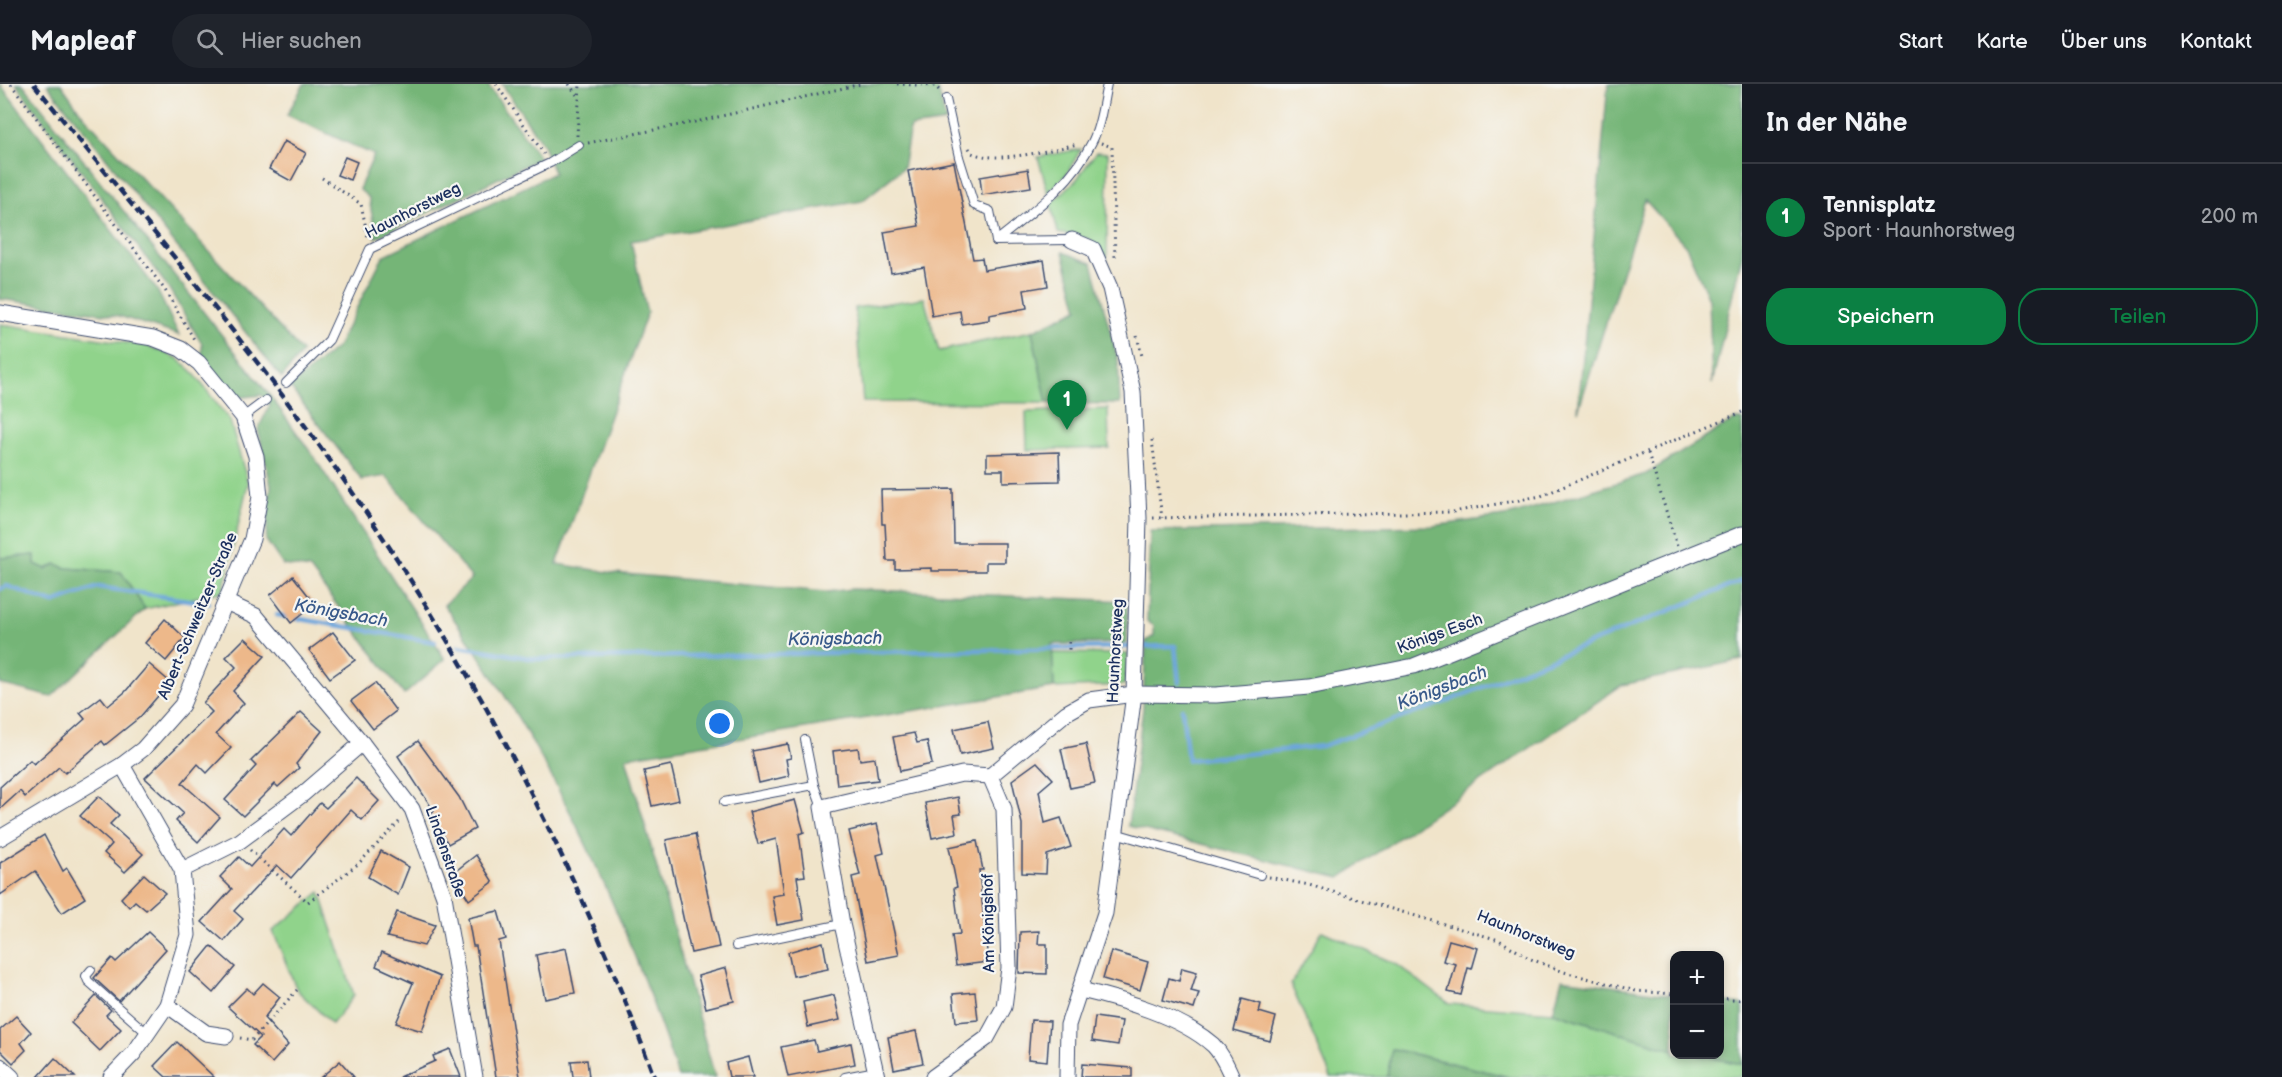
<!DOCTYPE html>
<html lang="de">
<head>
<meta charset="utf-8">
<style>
	:root { --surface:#171b24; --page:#20242c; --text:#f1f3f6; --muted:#9ea1a6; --line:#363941; --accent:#0b8043 }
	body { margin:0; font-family:"Balsamiq Sans",sans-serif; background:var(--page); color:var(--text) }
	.controls { position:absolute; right:18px; bottom:18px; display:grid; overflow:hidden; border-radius:12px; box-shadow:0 3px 9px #0003 }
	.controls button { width:54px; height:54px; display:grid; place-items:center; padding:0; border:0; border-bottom:2px solid var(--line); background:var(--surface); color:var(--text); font:30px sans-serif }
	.you { position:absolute; left:720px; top:640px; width:21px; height:21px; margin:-15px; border:4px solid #fff; border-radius:50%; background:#1a73e8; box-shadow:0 0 0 9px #1a73e833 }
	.badge { display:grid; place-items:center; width:39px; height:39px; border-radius:50%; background:var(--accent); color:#fff; font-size:20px; font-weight:700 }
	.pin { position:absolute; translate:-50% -50px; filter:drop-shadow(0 2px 3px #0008) }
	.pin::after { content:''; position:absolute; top:32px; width:21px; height:18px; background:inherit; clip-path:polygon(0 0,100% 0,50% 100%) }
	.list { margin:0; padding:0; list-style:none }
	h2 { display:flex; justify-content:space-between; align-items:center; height:78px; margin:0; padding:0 24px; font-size:26px }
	h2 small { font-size:20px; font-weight:400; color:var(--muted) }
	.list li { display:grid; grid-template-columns:39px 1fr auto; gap:18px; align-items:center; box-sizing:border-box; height:108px; padding:0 24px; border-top:2px solid var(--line) }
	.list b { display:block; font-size:22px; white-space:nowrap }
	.list p { margin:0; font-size:20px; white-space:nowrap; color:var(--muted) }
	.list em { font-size:20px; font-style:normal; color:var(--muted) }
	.actions { display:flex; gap:12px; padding:18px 24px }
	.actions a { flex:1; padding:14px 0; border:2px solid var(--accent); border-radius:24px; text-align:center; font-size:21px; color:var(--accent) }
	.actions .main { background:var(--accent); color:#fff }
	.icon { flex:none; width:33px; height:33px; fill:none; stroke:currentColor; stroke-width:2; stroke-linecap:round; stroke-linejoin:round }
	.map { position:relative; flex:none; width:1742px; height:993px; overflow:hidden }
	header { display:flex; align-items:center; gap:36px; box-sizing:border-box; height:84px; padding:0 30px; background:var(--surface); border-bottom:2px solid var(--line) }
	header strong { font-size:28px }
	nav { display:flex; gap:33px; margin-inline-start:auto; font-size:21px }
	.search { width:420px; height:54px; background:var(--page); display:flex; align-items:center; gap:15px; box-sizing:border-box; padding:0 21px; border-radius:33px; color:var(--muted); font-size:22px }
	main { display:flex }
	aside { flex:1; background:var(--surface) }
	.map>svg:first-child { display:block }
	.green { fill:#90d38b; stroke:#568174; stroke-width:1.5 }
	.forest { fill:#74b577; stroke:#48726a; stroke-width:1.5 }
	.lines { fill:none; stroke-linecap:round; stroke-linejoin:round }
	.stream { stroke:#6da6dc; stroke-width:4.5 }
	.building { fill:#edb88a }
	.lane-casing { stroke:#3b4a6e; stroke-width:10 }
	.street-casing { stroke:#3b4a6e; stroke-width:17 }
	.path { stroke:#3b4a6e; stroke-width:3; stroke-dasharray:1.5 4.5; stroke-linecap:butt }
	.lane { stroke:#fff; stroke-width:8 }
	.street { stroke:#fff; stroke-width:15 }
	.rail { stroke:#1b2f5e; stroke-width:4.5; stroke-dasharray:9 4.5; stroke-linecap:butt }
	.labels { text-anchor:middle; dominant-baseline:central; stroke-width:4.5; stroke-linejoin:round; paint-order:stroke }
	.street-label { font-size:16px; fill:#1b2f5e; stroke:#f6f6f2 }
	.water-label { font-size:18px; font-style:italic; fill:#38598a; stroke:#f6f6f2 }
</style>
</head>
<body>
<header>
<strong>Mapleaf</strong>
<div class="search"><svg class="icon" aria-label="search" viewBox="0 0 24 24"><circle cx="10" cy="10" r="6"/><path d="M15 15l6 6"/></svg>Hier suchen</div>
<nav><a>Start</a><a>Karte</a><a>Über uns</a><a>Kontakt</a></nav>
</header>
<main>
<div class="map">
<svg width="1742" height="993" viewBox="0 0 1742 993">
	<rect width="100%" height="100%" fill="#f6f6f2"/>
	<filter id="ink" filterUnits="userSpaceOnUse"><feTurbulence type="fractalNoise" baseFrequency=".0167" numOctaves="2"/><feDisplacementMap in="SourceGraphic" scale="12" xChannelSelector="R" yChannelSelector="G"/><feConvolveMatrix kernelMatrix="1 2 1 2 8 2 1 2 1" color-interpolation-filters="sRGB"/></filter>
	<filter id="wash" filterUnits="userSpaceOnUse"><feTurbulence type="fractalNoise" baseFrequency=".008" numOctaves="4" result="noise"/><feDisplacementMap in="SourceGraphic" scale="24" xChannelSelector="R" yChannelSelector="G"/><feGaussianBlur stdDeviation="1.35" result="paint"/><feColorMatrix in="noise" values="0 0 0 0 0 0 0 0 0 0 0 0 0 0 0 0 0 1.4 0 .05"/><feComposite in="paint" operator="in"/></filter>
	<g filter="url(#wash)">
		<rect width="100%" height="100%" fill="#f0e4ca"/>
		<g class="green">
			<polygon points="1081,65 1066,91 1048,109 1038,73"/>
			<polygon points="1096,68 1108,69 1107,175 1089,155 1058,149 1051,120 1077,95"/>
			<polygon points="924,214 939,267 1032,247 1047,319 863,318 855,224"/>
			<polygon points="0,240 148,262 177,274 192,287 230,337 248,399 223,507 145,525 121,488 66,484 56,480 46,485 35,480 35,471 0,474"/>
			<polygon points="1108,325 1109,364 1027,366 1026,328"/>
			<polygon points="1052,569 1128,570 1124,601 1054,604"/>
			<polygon points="320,808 354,911 332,940 297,906 273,847"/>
			<polygon points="1322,847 1396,880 1450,920 1553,928 1674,966 1674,970 1697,971 1742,980 1742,993 1509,993 1393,965 1387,993 1331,993 1291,901"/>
		</g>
		<g class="forest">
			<polygon points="0,0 157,206 179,251 119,232 0,215"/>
			<polygon points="16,0 23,0 274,317 314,373 445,575 404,611 310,485 283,481 266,456 271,401 258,345 270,321 262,311 236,314 202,275 202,260 168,203"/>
			<polygon points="47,0 61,0 83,31 302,268 282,294"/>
			<polygon points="304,0 487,0 540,74 376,154 369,114 359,105 374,71 287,31"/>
			<path d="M502,0H937L946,38L910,43L903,84L862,117L631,157L647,229L557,480L614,489L826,508L852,505L1127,517V559L1052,560L1054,604L626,673L715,993H678C624,825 547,663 444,521L472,494L386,392L362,396L290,303L337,263L383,172L554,89L543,61Z"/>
			<polygon points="1608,0 1742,0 1742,171 1712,300 1709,215 1686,162 1645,116 1578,327"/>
			<polygon points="1063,168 1092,179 1118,276 1120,320 1047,319 1032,247 1078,225"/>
			<polygon points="1734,336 1742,336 1742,576 1622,601 1340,794 1128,742 1143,624 1146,557 1154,552 1154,542 1147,537 1150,447 1433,442 1511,431 1646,390"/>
			<polygon points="35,471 35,480 46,485 56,480 66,484 121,488 145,525 51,613 0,600 0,474"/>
			<polygon points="1562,895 1674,911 1674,966 1553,928"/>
			<polygon points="1720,917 1742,920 1742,980 1697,971 1720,970"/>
			<polygon points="1392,965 1509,993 1387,993"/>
		</g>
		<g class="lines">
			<g class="stream">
				<polyline points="0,505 7,502 53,519 98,503 208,519"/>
				<polyline points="277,531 435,558"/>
				<polyline points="459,562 535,575 1175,562 1179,599"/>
				<polyline points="1182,625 1188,676 1322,662 1446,618 1742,497"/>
			</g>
		</g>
		<g id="blocks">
			<g class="building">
				<polygon points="284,57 306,69 291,97 269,85"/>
				<polygon points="345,73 357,78 350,96 337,91"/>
				<polygon points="954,78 973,175 982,174 984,186 1044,176 1048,202 1024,206 1027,224 989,231 989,236 962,240 960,227 932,232 924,183 891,189 884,148 919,142 908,87"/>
				<polygon points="1028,85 1031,103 982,111 980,93"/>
				<polygon points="1059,368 1060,397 1003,398 1003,386 987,386 987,370"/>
				<polygon points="953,405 954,459 1005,459 1005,478 986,478 986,487 932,487 932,484 895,485 895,477 887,477 885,440 882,440 881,406"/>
				<polygon points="293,492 315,520 291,539 270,511"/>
				<polygon points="165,535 185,554 166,577 145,559"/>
				<polygon points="333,548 355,576 330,594 309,566"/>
				<polygon points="245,554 265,572 233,607 244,619 216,650 231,664 207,689 198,680 182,699 220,733 198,758 176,737 183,729 145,694 212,628 203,619 236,583 226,573"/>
				<polygon points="149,580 170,598 140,633 105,661 102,657 65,689 59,683 25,713 20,707 0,725 0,703 30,676 34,680 85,635 80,629 101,613 108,622 125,608"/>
				<polygon points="375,599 396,627 373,645 351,617"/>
				<polygon points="301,628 322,647 296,680 299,684 278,703 275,700 243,732 225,716 256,682 251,677"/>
				<polygon points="988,638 994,664 960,671 954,645"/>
				<polygon points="914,649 917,659 927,657 932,680 900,687 893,653"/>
				<polygon points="418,657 459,713 475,745 448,760 431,729 434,727 398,672"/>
				<polygon points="788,660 791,674 786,675 789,692 759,699 752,667"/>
				<polygon points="1086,660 1095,699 1070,704 1061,665"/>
				<polygon points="858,664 860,676 875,674 878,696 837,701 833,667"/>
				<polygon points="1037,678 1053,695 1039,707 1045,739 1061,734 1071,763 1047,771 1046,790 1022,789 1022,740 1012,696"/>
				<polygon points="671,681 679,716 652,722 644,687"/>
				<polygon points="356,694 379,717 362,736 351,726 291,794 277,781 234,827 243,835 224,857 202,838 232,805 220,793 239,773 250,783 284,745 291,752 320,719 326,724"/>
				<polygon points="99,712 119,731 110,740 143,770 125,788 104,769 112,760 80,732"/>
				<polygon points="958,713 961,730 954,731 957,749 932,754 925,719"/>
				<polygon points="795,716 804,748 799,750 805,792 797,793 804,836 777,841 772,812 784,810 776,755 758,760 749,728"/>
				<polygon points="877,740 884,769 877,771 899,871 868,877 852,793 860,791 849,747"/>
				<polygon points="695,750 719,863 691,869 666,756"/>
				<polygon points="44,751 63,787 67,784 85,814 62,829 35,787 0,811 0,779"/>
				<polygon points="977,757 983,786 979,786 988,878 956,882 952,851 960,850 954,804 957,803 949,763"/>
				<polygon points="381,767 409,783 398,811 368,793"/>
				<polygon points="476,771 493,798 469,816 452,790"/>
				<polygon points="144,790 165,809 146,826 135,817 129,823 121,814"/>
				<polygon points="498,827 506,855 499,857 520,993 496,993 476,862 473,862 468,834"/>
				<polygon points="397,828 435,841 424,862 387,853"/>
				<polygon points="1039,847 1038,860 1047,860 1047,890 1019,889 1020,848"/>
				<polygon points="148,848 166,865 119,917 94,894 112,874 116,878"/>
				<polygon points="1449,856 1478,864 1472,885 1468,884 1461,911 1448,908 1456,880 1443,877"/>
				<polygon points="823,858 828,885 793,892 788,868"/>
				<polygon points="211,862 235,883 213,909 190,888"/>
				<polygon points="566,864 575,909 545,915 536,871"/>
				<polygon points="1111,867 1148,878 1140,906 1103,895"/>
				<polygon points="382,868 440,893 422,947 396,939 413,899 376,882"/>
				<polygon points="726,884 734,917 706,924 698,892"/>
				<polygon points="1182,884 1197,888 1191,907 1199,909 1194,925 1163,916 1169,894 1179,897"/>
				<polygon points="263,899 280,913 264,934 288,961 272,979 253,961 261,953 228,923 247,904 253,910"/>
				<polygon points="975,908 978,936 956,938 953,910"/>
				<polygon points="834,911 840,936 808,943 803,918"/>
				<polygon points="96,912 111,926 106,931 121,945 100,967 71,939"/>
				<polygon points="1242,915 1261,920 1259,928 1276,933 1270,957 1234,947"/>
				<polygon points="16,932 31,948 21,959 26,966 13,979 0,966 0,946"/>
				<polygon points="1095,933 1122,937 1118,961 1092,957"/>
				<polygon points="1031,936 1050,937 1047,977 1028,975"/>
				<polygon points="916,947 923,979 894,985 888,953"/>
				<polygon points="814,956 817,967 851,959 855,980 788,993 781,963"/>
				<polygon points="177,958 214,993 166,993 154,982"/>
				<polygon points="450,965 461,993 399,993 435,977 433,972"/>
				<polygon points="748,973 753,993 729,993 726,979"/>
				<polygon points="55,974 75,993 38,993"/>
				<polygon points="587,976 589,993 573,993 571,977"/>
				<polygon points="340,977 354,993 321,993"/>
				<polygon points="1082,980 1132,984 1132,993 1081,993"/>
			</g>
		</g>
	</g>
	<g filter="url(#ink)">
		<use href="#blocks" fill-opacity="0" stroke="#3b4a6e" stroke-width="1.5"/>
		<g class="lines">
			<defs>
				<g id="lane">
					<polyline points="946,15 959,73 974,121 990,127 996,157 1072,156"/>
					<path d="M996,157C1032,128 1071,101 1092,58C1101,41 1103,18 1107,0"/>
					<polyline points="286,299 329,256 370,165 550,79 579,61"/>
					<polyline points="243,333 266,316"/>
					<polyline points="805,656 814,701"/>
					<polyline points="724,718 814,701 822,723"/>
					<polyline points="1115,749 1260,791"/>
					<polyline points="736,862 842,840"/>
					<polyline points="91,886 86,892 88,897 147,949"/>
					<polyline points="845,993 876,987"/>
				</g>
				<g id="street">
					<polyline points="0,229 153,254 181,265 199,279 243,333 256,372 260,413 252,455 182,621 143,665 122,681 0,754"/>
					<polyline points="226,518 256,532 362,659 412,725 444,812 475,993"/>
					<polyline points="182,786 240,757 303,710 362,659"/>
					<path d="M1081,906C1123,916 1180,932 1213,961C1222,970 1227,982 1232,993"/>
					<polyline points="167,921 206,949 226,952"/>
					<polyline points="0,982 12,993"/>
					<polyline points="111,993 134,969 167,921 188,851 182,786 122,681"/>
					<polyline points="877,993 842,840 822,723 962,690 990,692 1066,629 1089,616 1134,610 1216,611 1309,603 1414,582 1742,450"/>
					<polyline points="933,993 987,954 1004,923 1009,884 1004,725 990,692"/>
					<polyline points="1067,993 1068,941 1105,829 1134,610 1139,434 1133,308 1110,204 1093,165 1072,156"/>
				</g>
			</defs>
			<use href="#lane" class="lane-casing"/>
			<use href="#street" class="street-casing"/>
			<g class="path">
				<polyline points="11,0 165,206 195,257"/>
				<polyline points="496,0 544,70"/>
				<polyline points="569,0 579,14"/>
				<polyline points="897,0 935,2 939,6"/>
				<polyline points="577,52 580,0"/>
				<polyline points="588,59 700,37 861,0"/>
				<polyline points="1101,59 1112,63 1115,174"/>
				<path d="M969,64L972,69C999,80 1049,66 1078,60"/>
				<polyline points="322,94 361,120 368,154"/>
				<polyline points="1137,252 1142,272"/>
				<polyline points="1152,356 1162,434"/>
				<polyline points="1648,369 1677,462"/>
				<polyline points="1153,434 1453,428 1541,412 1742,328"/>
				<polyline points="1069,558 1069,568"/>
				<polyline points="250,766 308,818 358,780 402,735"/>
				<polyline points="1269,793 1309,801 1499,856 1531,875 1564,888 1636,907 1674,910"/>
				<polyline points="1720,914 1742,916"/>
				<polyline points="240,954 252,956 297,906"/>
			</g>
			<use href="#lane" class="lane"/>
			<use href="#street" class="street"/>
			<path class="rail" d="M34,0C144,137 258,271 357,415C480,594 580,790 654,993"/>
		</g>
	</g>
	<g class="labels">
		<g class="street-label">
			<text transform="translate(413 127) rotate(-27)">Haunhorstweg</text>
			<text transform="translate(198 532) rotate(-67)">Albert-Schweitzer-Straße</text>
			<text transform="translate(1440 550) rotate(-20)">Königs Esch</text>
			<text transform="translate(1116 567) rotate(-87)">Haunhorstweg</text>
			<text transform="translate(445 768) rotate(71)">Lindenstraße</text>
			<text transform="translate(989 839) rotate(-91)">Am Königshof</text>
			<text transform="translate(1526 851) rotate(22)">Haunhorstweg</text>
		</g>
		<g class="water-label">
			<text transform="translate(341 529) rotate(10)">Königsbach</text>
			<text transform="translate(835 555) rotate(-1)">Königsbach</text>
			<text transform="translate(1442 604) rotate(-21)">Königsbach</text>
		</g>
	</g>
</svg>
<div class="controls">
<button>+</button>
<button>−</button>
</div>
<div class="you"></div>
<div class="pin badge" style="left:1067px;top:346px">1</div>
</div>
<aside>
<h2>In der Nähe<small></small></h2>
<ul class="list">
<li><span class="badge">1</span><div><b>Tennisplatz</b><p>Sport · Haunhorstweg</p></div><em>200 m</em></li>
</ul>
<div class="actions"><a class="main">Speichern</a><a>Teilen</a></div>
</aside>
</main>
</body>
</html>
